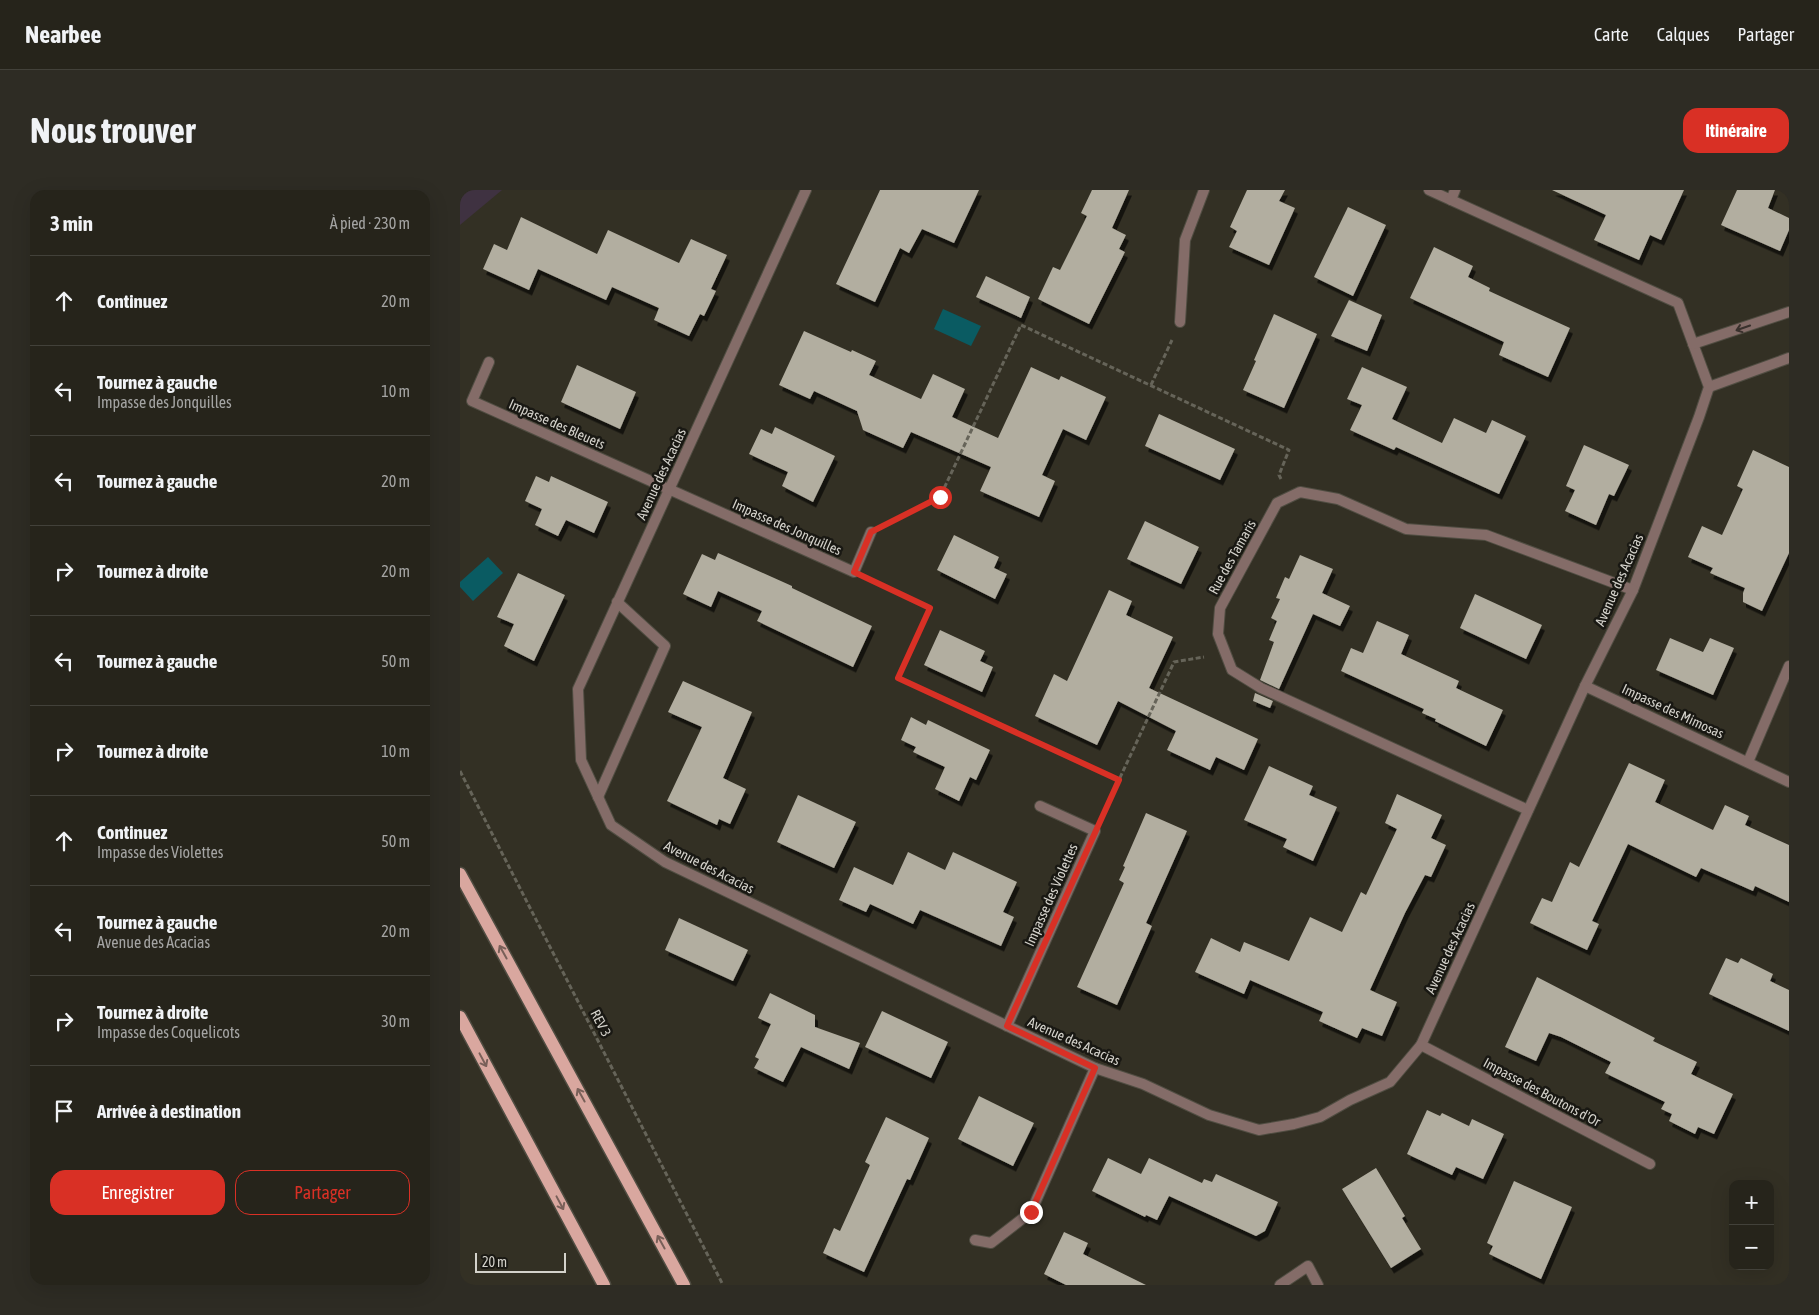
<!DOCTYPE html>
<html lang="fr">
<head>
<meta charset="utf-8">
<style>
	:root { --surface:#26241b; --page:#2e2c24; --text:#f1f3f6; --muted:#a4a4a3; --line:#42413a; --accent:#d93025 }
	body { margin:0; font-family:"Asap Condensed",sans-serif; background:var(--page); color:var(--text) }
	.controls { position:absolute; right:15px; bottom:15px; display:grid; overflow:hidden; border-radius:10px; box-shadow:0 5px 20px #0002 }
	.controls button { width:45px; height:45px; display:grid; place-items:center; padding:0; border:0; border-bottom:1px solid var(--line); background:var(--surface); color:var(--text); font:25px sans-serif }
	.scale { position:absolute; left:15px; bottom:12px; width:91px; box-sizing:border-box; padding-left:5px; border:2px solid #d4d2cb; border-top:0; font-size:14px; line-height:18px; white-space:nowrap; color:#d4d2cb; -webkit-text-stroke:4px #191813; paint-order:stroke }
	.stop { position:absolute; width:15px; height:15px; margin:-11px; border:4px solid #d93025; border-radius:50%; background:#fff }
	.stop.end { background:#d93025; border-color:#fff; box-shadow:0 1px 5px #0008 }
	.list { margin:0; padding:0; list-style:none }
	h2 { display:flex; justify-content:space-between; align-items:center; height:65px; margin:0; padding:0 20px; font-size:21px }
	h2 small { font-size:16px; font-weight:400; color:var(--muted) }
	.list li { display:grid; grid-template-columns:32px 1fr auto; gap:15px; align-items:center; box-sizing:border-box; height:90px; padding:0 20px; border-top:1px solid var(--line) }
	.list b { display:block; font-size:19px; white-space:nowrap }
	.list p { margin:0; font-size:16px; white-space:nowrap; color:var(--muted) }
	.list em { font-size:16px; font-style:normal; color:var(--muted) }
	.actions { display:flex; gap:10px; padding:15px 20px }
	.actions a { flex:1; padding:11px 0; border:1px solid var(--accent); border-radius:15px; text-align:center; font-size:18px; color:var(--accent) }
	.actions .main { background:var(--accent); color:#fff }
	.icon { flex:none; width:28px; height:28px; fill:none; stroke:currentColor; stroke-width:2; stroke-linecap:round; stroke-linejoin:round }
	.map { position:relative; flex:none; width:1329px; height:1095px; overflow:hidden; border-radius:15px }
	header { display:flex; align-items:center; gap:30px; box-sizing:border-box; height:70px; padding:0 25px; background:var(--surface); border-bottom:1px solid var(--line) }
	header strong { font-size:24px }
	nav { display:flex; gap:28px; margin-inline-start:auto; font-size:18px }
	.intro { display:flex; align-items:center; justify-content:space-between; box-sizing:border-box; height:120px; padding:0 30px }
	h1 { margin:0; font-size:35px }
	.button { padding:12px 22px; border-radius:15px; background:var(--accent); color:#fff; font-size:18px; font-weight:700 }
	main { display:flex; gap:30px; padding:0 30px }
	aside { flex:1; background:var(--surface); border-radius:15px; box-shadow:0 5px 20px #0002 }
	.map>svg:first-child { display:block }
	.commercial { fill:#3f3241 }
	.water { fill:#0a5b62 }
	.building { fill:#b2aea0; filter:url(#shadow) }
	.lines { fill:none; stroke-linecap:round; stroke-linejoin:round }
	.service-casing { stroke:#504d42; stroke-width:12 }
	.minor-casing { stroke:#504d42; stroke-width:12 }
	.primary-casing { stroke:#504d42; stroke-width:15 }
	.path { stroke:#666459; stroke-width:3; stroke-dasharray:5 2.5; stroke-linecap:butt }
	.service { stroke:#846c68; stroke-width:10 }
	.minor { stroke:#846c68; stroke-width:10 }
	.primary { stroke:#d9a79f; stroke-width:12 }
	.oneway { stroke:#39312d }
	.oneway2 { stroke:#796059 }
	.route { stroke:#d93025; stroke-width:6 }
	.labels { text-anchor:middle; dominant-baseline:central; stroke-width:5; stroke-linejoin:round; paint-order:stroke }
	.street-label { font-size:14px; fill:#d4d2cb; stroke:#191813 }
</style>
</head>
<body>
<header>
<strong>Nearbee</strong>
<nav><a>Carte</a><a>Calques</a><a>Partager</a></nav>
</header>
<div class="intro"><h1>Nous trouver</h1><a class="button">Itinéraire</a></div>
<main>
<aside>
<h2>3 min<small>À pied · 230 m</small></h2>
<ul class="list">
<li><svg class="icon" aria-label="ahead" viewBox="0 0 24 24"><path d="M12 20V5M6 11l6-6 6 6"/></svg><div><b>Continuez</b></div><em>20 m</em></li>
<li><svg class="icon" aria-label="left" viewBox="0 0 24 24"><path d="M17 20v-9H6M10 6l-5 5 5 5"/></svg><div><b>Tournez à gauche</b><p>Impasse des Jonquilles</p></div><em>10 m</em></li>
<li><svg class="icon" aria-label="left" viewBox="0 0 24 24"><path d="M17 20v-9H6M10 6l-5 5 5 5"/></svg><div><b>Tournez à gauche</b></div><em>20 m</em></li>
<li><svg class="icon" aria-label="right" viewBox="0 0 24 24"><path d="M7 20v-9h11M14 6l5 5-5 5"/></svg><div><b>Tournez à droite</b></div><em>20 m</em></li>
<li><svg class="icon" aria-label="left" viewBox="0 0 24 24"><path d="M17 20v-9H6M10 6l-5 5 5 5"/></svg><div><b>Tournez à gauche</b></div><em>50 m</em></li>
<li><svg class="icon" aria-label="right" viewBox="0 0 24 24"><path d="M7 20v-9h11M14 6l5 5-5 5"/></svg><div><b>Tournez à droite</b></div><em>10 m</em></li>
<li><svg class="icon" aria-label="ahead" viewBox="0 0 24 24"><path d="M12 20V5M6 11l6-6 6 6"/></svg><div><b>Continuez</b><p>Impasse des Violettes</p></div><em>50 m</em></li>
<li><svg class="icon" aria-label="left" viewBox="0 0 24 24"><path d="M17 20v-9H6M10 6l-5 5 5 5"/></svg><div><b>Tournez à gauche</b><p>Avenue des Acacias</p></div><em>20 m</em></li>
<li><svg class="icon" aria-label="right" viewBox="0 0 24 24"><path d="M7 20v-9h11M14 6l5 5-5 5"/></svg><div><b>Tournez à droite</b><p>Impasse des Coquelicots</p></div><em>30 m</em></li>
<li><svg class="icon" aria-label="arrive" viewBox="0 0 24 24"><path d="M6 21V4h12l-3 4 3 4H6"/></svg><div><b>Arrivée à destination</b></div></li>
</ul>
<div class="actions"><a class="main">Enregistrer</a><a>Partager</a></div>
</aside>
<div class="map">
<svg width="1329" height="1095" viewBox="0 0 1329 1095">
	<defs>
		<filter id="shadow"><feDropShadow dx="3" dy="5.5" stdDeviation="0" flood-color="#0009"/></filter>
	</defs>
	<rect width="100%" height="100%" fill="#333024"/>
	<polygon class="commercial" points="0,0 42,0 0,35"/>
	<g class="water">
		<polygon points="483,119 521,136 511,156 474,139"/>
		<polygon points="28,367 43,383 13,411 0,397 0,392"/>
	</g>
	<g class="building">
		<polygon points="420,0 519,0 494,53 462,39 449,63 440,58 415,112 376,94"/>
		<polygon points="632,0 669,0 652,38 666,45 659,59 665,62 629,134 578,109 593,77 600,80 627,26 621,23"/>
		<polygon points="787,0 825,0 819,11 835,18 809,75 769,57 777,41 770,37"/>
		<polygon points="1092,0 1224,0 1201,50 1190,45 1179,70 1134,50 1146,25"/>
		<polygon points="1277,0 1315,0 1308,18 1329,28 1329,40 1320,61 1261,35"/>
		<polygon points="888,17 926,35 893,106 854,87"/>
		<polygon points="61,27 137,64 148,40 219,73 231,49 267,65 251,99 256,101 244,126 240,124 229,146 194,130 199,118 152,97 146,110 78,79 69,100 23,79 34,54 47,60"/>
		<polygon points="974,57 1013,76 1008,87 1030,98 1029,101 1110,138 1088,187 1039,165 1044,152 950,108"/>
		<polygon points="526,86 570,107 561,128 516,107"/>
		<polygon points="889,110 922,125 907,161 871,146"/>
		<polygon points="814,124 857,144 824,218 783,200 796,171 794,170"/>
		<polygon points="344,141 391,162 392,160 416,171 409,185 461,209 473,184 505,199 492,227 538,248 571,177 599,190 601,186 646,207 626,250 603,239 582,285 595,291 579,327 520,301 531,277 451,242 443,258 403,240 397,221 354,201 350,209 319,195"/>
		<polygon points="117,175 176,202 160,239 101,212"/>
		<polygon points="902,177 947,197 932,229 982,253 994,228 1026,243 1032,230 1066,246 1039,304 936,257 934,260 890,240 902,215 887,209"/>
		<polygon points="699,224 775,259 760,290 685,256"/>
		<polygon points="315,237 375,266 353,312 322,296 328,282 289,264 301,239 312,244"/>
		<polygon points="1124,255 1169,275 1154,306 1149,304 1136,335 1105,321 1115,300 1106,296"/>
		<polygon points="1293,260 1329,277 1329,363 1302,421 1283,412 1283,403 1285,398 1250,383 1253,378 1228,367 1242,336 1262,345 1283,299 1277,296"/>
		<polygon points="76,286 89,292 91,286 148,312 134,343 106,330 98,346 75,335 82,319 65,311"/>
		<polygon points="685,331 739,357 721,394 667,369"/>
		<polygon points="494,345 539,367 534,378 547,384 535,409 477,380"/>
		<polygon points="258,363 332,396 332,398 412,436 393,477 297,431 302,421 258,401 251,417 223,404 242,364 255,370"/>
		<polygon points="840,365 873,379 862,403 890,416 880,436 853,424 819,499 800,490 814,452 809,450 817,431 811,428 820,409 816,408 825,387 829,389"/>
		<polygon points="58,383 105,405 74,471 44,456 54,434 37,427"/>
		<polygon points="649,400 672,411 666,425 713,447 689,498 798,549 784,580 756,567 750,580 707,560 716,541 658,511 637,555 575,526 594,484 607,491"/>
		<polygon points="1015,404 1082,435 1066,469 1000,438"/>
		<polygon points="917,431 949,445 941,464 999,491 996,498 1043,520 1026,556 975,531 976,529 962,523 964,519 881,481 891,458 903,463"/>
		<polygon points="480,440 525,461 520,471 533,477 522,502 464,475"/>
		<polygon points="1210,448 1243,462 1250,448 1274,458 1253,505 1196,480"/>
		<polygon points="223,491 292,522 263,588 286,599 270,634 259,629 257,635 207,611 242,537 208,522"/>
		<polygon points="795,503 813,511 810,518 793,511"/>
		<polygon points="451,527 466,535 468,530 530,560 516,590 510,587 499,611 475,599 485,577 453,562 456,557 441,550"/>
		<polygon points="1169,573 1205,590 1195,612 1253,640 1265,615 1289,626 1285,635 1329,655 1329,712 1295,696 1293,701 1241,678 1236,687 1168,654 1132,731 1139,734 1127,760 1070,733 1082,708 1092,712 1110,672 1119,677"/>
		<polygon points="809,576 853,596 849,605 877,617 853,671 823,657 827,649 784,630"/>
		<polygon points="937,604 982,625 971,648 986,655 971,687 965,685 945,723 910,800 937,812 922,846 902,838 897,848 859,831 863,822 790,790 784,804 735,782 751,748 780,762 784,752 829,771 850,727 882,742 901,702 906,705 937,639 925,633"/>
		<polygon points="338,605 396,632 374,678 317,652"/>
		<polygon points="686,623 727,641 686,733 692,736 657,815 617,797 664,693 659,690 665,677 663,676"/>
		<polygon points="448,662 485,680 493,662 557,692 543,722 554,727 541,756 460,720 453,734 410,714 406,722 379,710 394,677 433,695"/>
		<polygon points="219,728 288,760 273,791 205,760"/>
		<polygon points="1266,768 1278,773 1281,768 1313,784 1310,791 1329,800 1329,841 1249,804"/>
		<polygon points="1077,787 1195,848 1193,851 1237,872 1231,884 1273,904 1254,944 1238,937 1235,944 1209,931 1212,924 1201,919 1205,912 1145,883 1151,872 1101,847 1089,843 1076,871 1045,857"/>
		<polygon points="310,803 355,825 355,837 400,853 389,879 341,857 323,892 294,878 299,869 295,867 311,834 298,828"/>
		<polygon points="422,821 488,852 471,888 405,857"/>
		<polygon points="519,906 574,933 553,976 498,949"/>
		<polygon points="967,920 980,926 982,923 1009,936 1012,929 1044,944 1023,989 996,977 992,985 947,964"/>
		<polygon points="426,927 469,948 450,990 447,989 404,1082 363,1063 374,1038 380,1041 410,975 405,972"/>
		<polygon points="648,968 681,984 689,968 742,993 744,989 752,992 756,984 818,1012 805,1041 796,1046 709,1006 697,1030 686,1025 685,1027 632,1001"/>
		<polygon points="916,978 945,1026 942,1028 961,1059 931,1078 882,999"/>
		<polygon points="1054,991 1112,1017 1081,1089 1029,1064 1033,1056 1027,1053"/>
		<polygon points="604,1042 628,1053 623,1064 686,1095 606,1095 584,1084"/>
	</g>
	<g class="lines">
		<defs>
			<polyline id="service" points="820,1095 848,1076 858,1095"/>
			<g id="minor">
				<polyline points="346,0 118,499 121,570 151,635 205,672 635,878 683,894 749,925 799,940 834,934 860,927 890,910 930,892 961,855 1125,496 1173,400 1239,227 1249,197 1218,113 969,0"/>
				<polyline points="991,10 995,0"/>
				<polyline points="720,132 725,50 744,0"/>
				<polyline points="1233,154 1329,122"/>
				<polyline points="29,172 12,211 394,382 411,342"/>
				<polyline points="1249,197 1329,168"/>
				<polyline points="1125,496 1329,592"/>
				<polyline points="1288,572 1329,476"/>
				<polyline points="138,607 205,456 157,412"/>
				<polyline points="1068,620 801,498 772,480 758,444 760,418 817,313 840,302 878,309 946,339 1026,345 1173,400"/>
				<polyline points="547,836 635,641 580,616"/>
				<polyline points="961,855 1190,974"/>
				<polyline points="515,1050 531,1053 571,1022 635,878"/>
			</g>
			<g id="primary">
				<polyline points="0,684 224,1095"/>
				<polyline points="0,827 144,1095"/>
			</g>
		</defs>
		<use href="#service" class="service-casing"/>
		<use href="#minor" class="minor-casing"/>
		<use href="#primary" class="primary-casing"/>
		<g class="path">
			<polyline points="691,195 712,150"/>
			<polyline points="429,333 480,307 561,135 829,260 819,285 821,289"/>
			<polyline points="412,390 470,418 438,488 659,590"/>
			<polyline points="0,581 263,1095"/>
			<polyline points="644,622 714,472 744,467"/>
		</g>
		<use href="#service" class="service"/>
		<use href="#minor" class="minor"/>
		<use href="#primary" class="primary"/>
	</g>
	<defs><path id="oneway-shaft" d="M-6 0H5M1.5-3L5.5 0L1.5 3" fill="none" stroke-width="1.6" stroke-linecap="round" stroke-linejoin="round" transform="scale(1.25)"/></defs>
	<use class="oneway" href="#oneway-shaft" transform="translate(1283 138) rotate(161)"/>
	<g class="oneway2">
		<use href="#oneway-shaft" transform="translate(43 762) rotate(-119)"/>
		<use href="#oneway-shaft" transform="translate(23 870) rotate(62)"/>
		<use href="#oneway-shaft" transform="translate(121 905) rotate(-119)"/>
		<use href="#oneway-shaft" transform="translate(100 1013) rotate(62)"/>
		<use href="#oneway-shaft" transform="translate(201 1052) rotate(-119)"/>
	</g>
	<g class="lines">
		<polyline class="route" points="480,307 411,342 394,382 470,418 438,488 659,590 547,836 635,878 571,1022"/>
	</g>
	<g class="labels">
		<g class="street-label">
			<text transform="translate(97 234) rotate(24)">Impasse des Bleuets</text>
			<text transform="translate(201 284) rotate(-65)">Avenue des Acacias</text>
			<text transform="translate(327 337) rotate(24)">Impasse des Jonquilles</text>
			<text transform="translate(772 367) rotate(-61)">Rue des Tamaris</text>
			<text transform="translate(1159 390) rotate(-66)">Avenue des Acacias</text>
			<text transform="translate(1213 521) rotate(25)">Impasse des Mimosas</text>
			<text transform="translate(249 677) rotate(27)">Avenue des Acacias</text>
			<text transform="translate(591 705) rotate(-66)">Impasse des Violettes</text>
			<text transform="translate(990 758) rotate(-65)">Avenue des Acacias</text>
			<text transform="translate(141 833) rotate(63)">REV 3</text>
			<text transform="translate(614 851) rotate(24)">Avenue des Acacias</text>
			<text transform="translate(1082 902) rotate(28)">Impasse des Boutons d'Or</text>
		</g>
	</g>
</svg>
<div class="controls">
<button>+</button>
<button>−</button>
</div>
<div class="scale">20 m</div>
<div class="stop" style="left:480px;top:307px"></div>
<div class="stop end" style="left:571px;top:1022px"></div>
</div>
</main>
</body>
</html>
